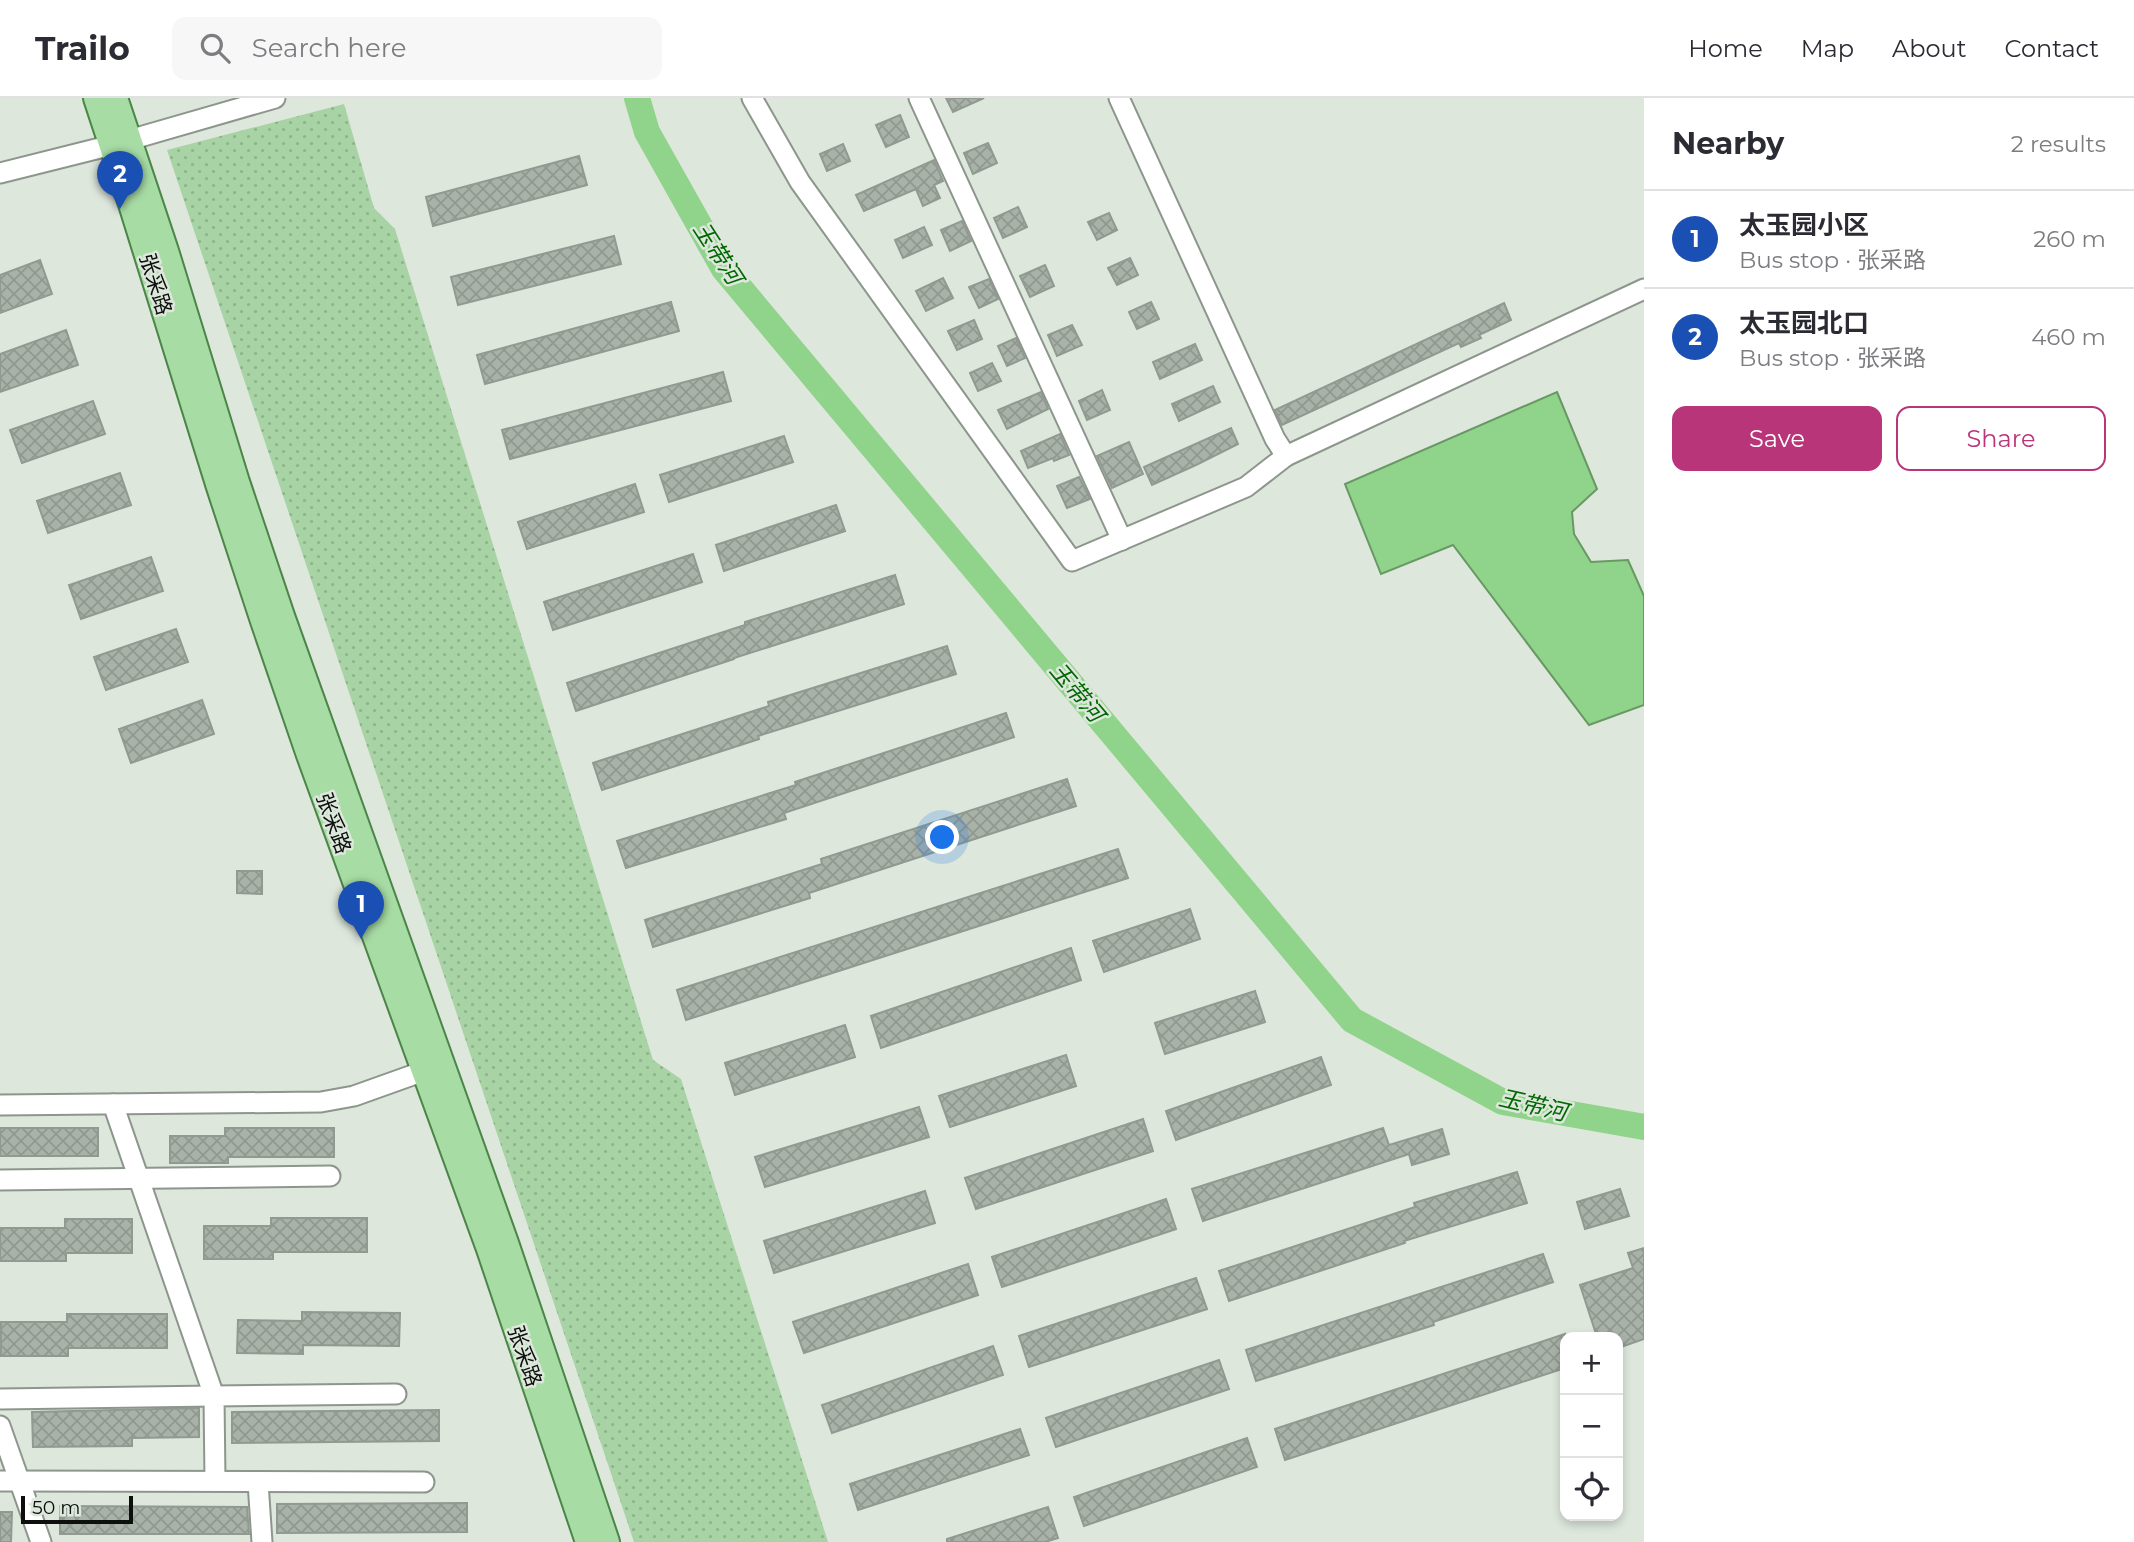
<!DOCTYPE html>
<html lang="en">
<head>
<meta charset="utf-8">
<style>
	:root { --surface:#fff; --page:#f7f7f7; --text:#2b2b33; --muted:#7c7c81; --line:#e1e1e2; --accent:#b9357a }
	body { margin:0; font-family:Montserrat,"Noto Sans SC",sans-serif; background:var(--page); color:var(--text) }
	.controls { position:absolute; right:21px; bottom:21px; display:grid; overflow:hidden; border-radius:14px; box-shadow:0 4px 10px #0003 }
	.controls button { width:63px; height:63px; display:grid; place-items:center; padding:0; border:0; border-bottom:2px solid var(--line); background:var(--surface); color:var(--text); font:35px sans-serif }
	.scale { position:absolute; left:21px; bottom:18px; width:112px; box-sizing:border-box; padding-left:7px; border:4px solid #0c0f0c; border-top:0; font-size:19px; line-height:24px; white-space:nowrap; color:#0c0f0c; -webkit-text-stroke:5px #dde7dc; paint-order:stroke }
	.you { position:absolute; left:943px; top:740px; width:24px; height:24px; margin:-18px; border:5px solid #fff; border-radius:50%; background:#1a73e8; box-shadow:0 0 0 10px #1a73e833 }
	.badge { display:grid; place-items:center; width:46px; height:46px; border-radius:50%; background:var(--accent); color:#fff; font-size:23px; font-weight:700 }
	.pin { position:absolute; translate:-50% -58px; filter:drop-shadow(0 2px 4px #0008) }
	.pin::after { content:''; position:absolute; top:37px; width:24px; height:21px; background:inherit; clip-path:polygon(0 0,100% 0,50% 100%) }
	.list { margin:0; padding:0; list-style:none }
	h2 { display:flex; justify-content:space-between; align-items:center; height:91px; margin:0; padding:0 28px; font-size:30px }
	h2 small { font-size:23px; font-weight:400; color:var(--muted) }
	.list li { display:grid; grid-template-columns:46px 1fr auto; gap:21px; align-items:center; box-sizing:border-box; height:98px; padding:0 28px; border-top:2px solid var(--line) }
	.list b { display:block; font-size:26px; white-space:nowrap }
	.list p { margin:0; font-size:23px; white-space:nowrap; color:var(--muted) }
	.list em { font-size:23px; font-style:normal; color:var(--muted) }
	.actions { display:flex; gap:14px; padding:21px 28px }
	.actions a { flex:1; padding:16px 0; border:2px solid var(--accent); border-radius:14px; text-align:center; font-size:24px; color:var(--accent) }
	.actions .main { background:var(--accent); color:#fff }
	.icon { flex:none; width:38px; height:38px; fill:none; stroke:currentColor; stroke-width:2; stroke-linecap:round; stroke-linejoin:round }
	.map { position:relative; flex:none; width:1644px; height:1444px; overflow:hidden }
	header { display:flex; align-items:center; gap:42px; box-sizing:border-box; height:98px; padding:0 35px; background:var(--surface); border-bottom:2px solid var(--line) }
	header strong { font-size:33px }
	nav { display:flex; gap:38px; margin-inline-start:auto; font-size:24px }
	.search { width:490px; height:63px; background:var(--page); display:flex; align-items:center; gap:18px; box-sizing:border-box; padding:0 24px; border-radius:14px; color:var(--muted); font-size:26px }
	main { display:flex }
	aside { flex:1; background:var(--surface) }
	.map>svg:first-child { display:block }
	.grass { fill:url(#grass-dots) }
	.water { fill:#90d38a; stroke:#689864; stroke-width:2 }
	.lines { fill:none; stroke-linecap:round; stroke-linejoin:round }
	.river { stroke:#90d38a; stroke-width:26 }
	.building { fill:url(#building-cross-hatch); stroke:#919a90; stroke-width:2 }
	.minor-casing { stroke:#8d968c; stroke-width:23 }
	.major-casing { stroke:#4b8547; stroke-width:28 }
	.minor { stroke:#fff; stroke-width:19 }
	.major { stroke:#a7dca4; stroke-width:24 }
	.labels { text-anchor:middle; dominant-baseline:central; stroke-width:5; stroke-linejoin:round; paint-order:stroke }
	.street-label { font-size:21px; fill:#0c0f0c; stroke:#dde7dc }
	.water-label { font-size:23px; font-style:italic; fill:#016803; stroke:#dde7dc }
</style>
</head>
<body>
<header>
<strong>Trailo</strong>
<div class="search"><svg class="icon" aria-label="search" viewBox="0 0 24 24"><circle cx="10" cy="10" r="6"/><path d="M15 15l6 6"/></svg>Search here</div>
<nav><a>Home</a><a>Map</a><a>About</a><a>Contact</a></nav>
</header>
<main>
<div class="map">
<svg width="1644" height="1444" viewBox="0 0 1644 1444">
	<defs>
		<pattern id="grass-dots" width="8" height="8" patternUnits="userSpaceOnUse" patternTransform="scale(1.75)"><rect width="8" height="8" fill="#a8d3a5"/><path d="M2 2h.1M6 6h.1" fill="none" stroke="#8fb48d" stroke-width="1.8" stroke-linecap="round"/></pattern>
		<pattern id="building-cross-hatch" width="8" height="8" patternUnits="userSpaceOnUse" patternTransform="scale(1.75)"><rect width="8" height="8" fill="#a9b2a8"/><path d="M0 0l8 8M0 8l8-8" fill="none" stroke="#90988f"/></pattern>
	</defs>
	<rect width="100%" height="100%" fill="#dde7dc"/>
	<polygon class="grass" points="344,6 374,110 395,131 653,962 681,981 828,1444 634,1444 167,52"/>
	<polygon class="water" points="1557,294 1597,391 1572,414 1574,436 1591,464 1628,462 1644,498 1644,607 1589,627 1453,447 1381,476 1345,386"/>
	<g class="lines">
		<polyline class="river" points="637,0 647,34 724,171 1352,922 1503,1004 1644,1029"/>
	</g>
	<g class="building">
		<polygon points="946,0 984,0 953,14"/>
		<polygon points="900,17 909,39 886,49 876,27"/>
		<polygon points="988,45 997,65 973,76 964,55"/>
		<polygon points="843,46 850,63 827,73 820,56"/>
		<polygon points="579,58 587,87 433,128 426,99"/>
		<polygon points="934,62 943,83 934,87 940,100 923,108 916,91 864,113 856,97"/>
		<polygon points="1018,109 1027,129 1003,140 994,120"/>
		<polygon points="1109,115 1117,132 1097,142 1088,124"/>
		<polygon points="962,123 971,143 950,153 941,132"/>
		<polygon points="924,129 932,147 903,160 895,142"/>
		<polygon points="614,138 621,166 458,207 451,179"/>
		<polygon points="1130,160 1138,177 1117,187 1108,170"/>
		<polygon points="40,162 52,196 0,215 0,177"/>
		<polygon points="1045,167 1054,188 1030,199 1020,178"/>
		<polygon points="943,180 953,200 926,213 916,193"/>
		<polygon points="989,181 998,201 979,210 969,189"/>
		<polygon points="671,204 679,233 485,286 477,257"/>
		<polygon points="1151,204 1159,221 1137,231 1129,214"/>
		<polygon points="1504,205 1511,222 1479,237 1481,240 1461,249 1459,245 1282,327 1275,312"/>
		<polygon points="974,222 982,241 957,252 948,233"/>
		<polygon points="1072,227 1082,247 1057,258 1048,237"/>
		<polygon points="66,232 78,267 0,294 0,256"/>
		<polygon points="1016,240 1025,260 1007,268 998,248"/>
		<polygon points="1195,246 1202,262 1160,281 1153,264"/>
		<polygon points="992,265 1001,283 978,293 970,275"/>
		<polygon points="723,274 731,303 510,361 502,332"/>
		<polygon points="1213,288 1220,304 1179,323 1172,306"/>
		<polygon points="1102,292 1110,312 1087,322 1079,303"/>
		<polygon points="1041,294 1048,311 1007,331 998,312"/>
		<polygon points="93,303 105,336 22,365 10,332"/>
		<polygon points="1231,330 1238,346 1196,367 1152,387 1144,369"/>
		<polygon points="1060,336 1069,357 1054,363 1053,360 1028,370 1021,353"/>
		<polygon points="784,338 793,364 669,404 660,377"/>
		<polygon points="1129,344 1143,376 1112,390 1097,358"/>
		<polygon points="120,375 131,407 48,435 37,403"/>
		<polygon points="1079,379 1090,401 1067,410 1057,388"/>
		<polygon points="635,386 644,414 527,451 518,424"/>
		<polygon points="836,407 845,433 724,473 716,447"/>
		<polygon points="693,456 702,484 553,532 544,504"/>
		<polygon points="151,459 163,493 81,521 69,487"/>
		<polygon points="895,477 904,506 734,560 734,561 576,613 567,585 745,527 745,524"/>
		<polygon points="176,531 188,564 106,592 94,559"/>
		<polygon points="947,548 956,576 758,638 759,641 602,692 593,665 769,608 768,604"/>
		<polygon points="202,602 214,636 131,665 119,631"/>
		<polygon points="1006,615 1014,639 784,715 786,721 626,770 617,743 796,687 795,684"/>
		<polygon points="1067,681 1076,708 809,795 810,800 653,849 645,822 822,766 821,761"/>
		<polygon points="1118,751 1128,780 686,922 677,892"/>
		<polygon points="237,773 262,773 262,796 237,795"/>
		<polygon points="1190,811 1200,841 1104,874 1093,843"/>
		<polygon points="1071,850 1081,882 881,950 871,918"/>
		<polygon points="1255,893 1265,924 1165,956 1155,925"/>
		<polygon points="845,927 855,959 735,997 725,965"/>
		<polygon points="1066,957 1076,988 950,1029 939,998"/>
		<polygon points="1321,959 1331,987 1176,1042 1166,1013"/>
		<polygon points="919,1009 929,1039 765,1089 755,1059"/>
		<polygon points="1143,1021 1153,1053 976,1111 965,1080"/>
		<rect x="0" y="1030" width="98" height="28"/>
		<polygon points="225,1030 334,1030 334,1059 228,1059 228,1065 170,1065 170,1038 225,1038"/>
		<polygon points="1383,1030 1389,1047 1442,1031 1449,1056 1412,1067 1409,1056 1203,1123 1192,1091"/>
		<polygon points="1517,1074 1527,1105 1404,1143 1405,1145 1229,1203 1219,1173 1415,1109 1414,1105"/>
		<polygon points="1620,1091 1629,1118 1585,1131 1577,1104"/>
		<polygon points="925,1093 935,1125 774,1175 764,1143"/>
		<polygon points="1166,1101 1176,1131 1002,1189 992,1159"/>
		<polygon points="271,1120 367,1120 367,1154 273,1154 273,1161 204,1161 204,1128 271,1128"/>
		<polygon points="65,1121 132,1121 132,1155 66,1155 66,1163 0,1163 0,1130 65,1130"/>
		<polygon points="1644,1150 1644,1241 1618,1250 1618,1239 1597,1239 1580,1187 1633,1170 1628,1155"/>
		<polygon points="1543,1156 1553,1184 1433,1224 1434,1227 1256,1283 1246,1252"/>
		<polygon points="968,1166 978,1197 804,1255 793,1224"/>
		<polygon points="1196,1180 1207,1211 1029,1269 1019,1238"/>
		<polygon points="302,1214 400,1215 399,1248 303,1247 303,1256 237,1255 238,1222 302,1223"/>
		<polygon points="67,1216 167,1216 167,1250 68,1250 68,1258 1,1258 1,1224 67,1224"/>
		<polygon points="1565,1236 1565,1270 1285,1362 1275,1331"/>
		<polygon points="993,1248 1003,1277 832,1335 822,1307"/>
		<polygon points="1219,1262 1229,1291 1056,1349 1046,1320"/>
		<polygon points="199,1310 199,1339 132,1340 132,1348 33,1349 32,1314"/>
		<polygon points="439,1312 439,1343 232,1345 232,1314"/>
		<polygon points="1020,1331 1029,1357 858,1412 850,1386"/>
		<polygon points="1247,1340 1257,1369 1084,1428 1074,1399"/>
		<polygon points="467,1405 467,1434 277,1435 277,1406"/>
		<polygon points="60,1408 247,1409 249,1436 60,1436"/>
		<polygon points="1048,1409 1058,1440 1045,1444 947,1444 947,1441"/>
		<polygon points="0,1414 12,1414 11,1444 0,1444"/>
	</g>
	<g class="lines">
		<defs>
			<g id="minor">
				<polyline points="752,0 800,84 1072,463 1246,389 1286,358 1644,191"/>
				<polyline points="919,0 1122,442"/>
				<polyline points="1119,0 1275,341 1286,358"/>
				<polyline points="0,75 112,47 275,0"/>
				<polyline points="0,1007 321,1004 354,998 438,968"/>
				<polyline points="0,1082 330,1078"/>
				<polyline points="0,1301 214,1298 113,1006"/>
				<polyline points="0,1328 41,1444"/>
				<polyline points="0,1383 424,1384"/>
				<polyline points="215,1383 214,1298 396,1296"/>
				<polyline points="258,1384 262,1444"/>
			</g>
			<g id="major">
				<polyline points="96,0 131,106 219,389 263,523 309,657 489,1151 588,1444"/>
				<polyline points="115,0 166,153 237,384 282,518 506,1145 607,1444"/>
			</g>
		</defs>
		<use href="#minor" class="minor-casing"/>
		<use href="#major" class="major-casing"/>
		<use href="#minor" class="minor"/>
		<use href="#major" class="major"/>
	</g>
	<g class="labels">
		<g class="street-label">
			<text transform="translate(156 186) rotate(73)">张采路</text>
			<text transform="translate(334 725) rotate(70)">张采路</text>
			<text transform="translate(525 1258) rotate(71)">张采路</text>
		</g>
		<g class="water-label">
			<text transform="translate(718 155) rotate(57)">玉带河</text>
			<text transform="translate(1077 594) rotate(50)">玉带河</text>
			<text transform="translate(1533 1007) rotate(13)">玉带河</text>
		</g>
	</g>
</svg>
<div class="controls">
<button>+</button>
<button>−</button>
<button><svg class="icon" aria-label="locate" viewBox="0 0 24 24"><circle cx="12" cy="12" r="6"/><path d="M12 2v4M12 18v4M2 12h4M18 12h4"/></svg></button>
</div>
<div class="scale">50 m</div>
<div class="you"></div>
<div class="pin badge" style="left:361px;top:841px;background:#1a4fb4">1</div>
<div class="pin badge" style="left:120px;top:111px;background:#1a4fb4">2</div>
</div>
<aside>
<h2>Nearby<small>2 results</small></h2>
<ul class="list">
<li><span class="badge" style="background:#1a4fb4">1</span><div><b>太玉园小区</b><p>Bus stop · 张采路</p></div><em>260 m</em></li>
<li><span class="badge" style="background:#1a4fb4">2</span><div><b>太玉园北口</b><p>Bus stop · 张采路</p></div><em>460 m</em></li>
</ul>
<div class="actions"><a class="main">Save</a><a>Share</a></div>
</aside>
</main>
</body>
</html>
